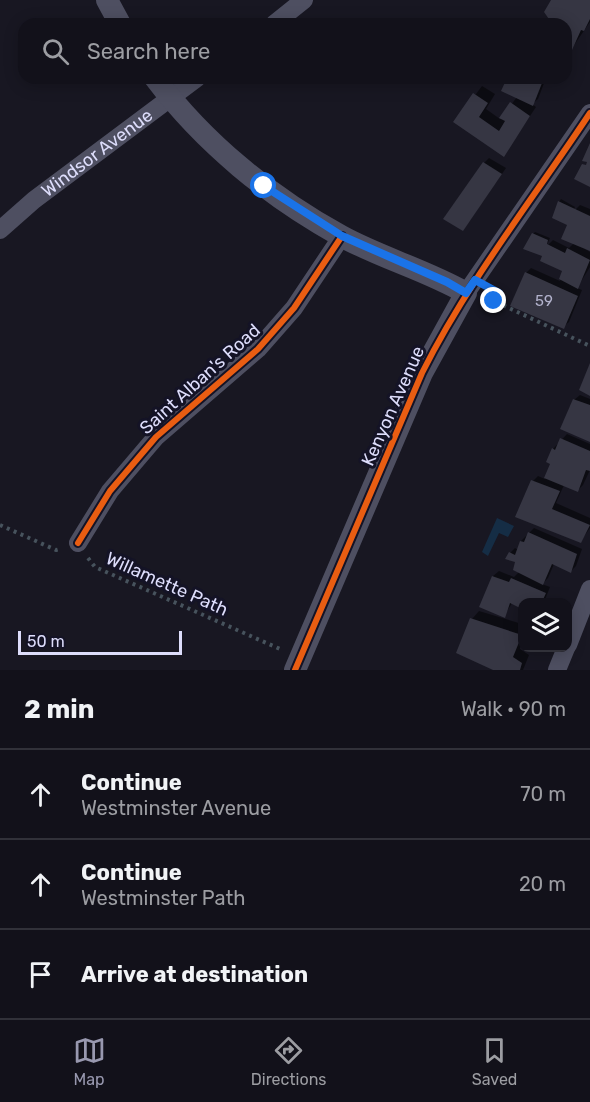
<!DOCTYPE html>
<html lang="en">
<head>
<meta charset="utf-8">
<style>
	:root { --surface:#12111a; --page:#1f1f27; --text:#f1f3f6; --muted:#9c9da2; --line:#313139; --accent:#9898af }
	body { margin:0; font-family:Rubik,sans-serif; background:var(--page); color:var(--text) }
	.controls { position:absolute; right:18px; bottom:18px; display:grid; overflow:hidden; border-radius:12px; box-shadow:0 3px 15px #0003 }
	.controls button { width:54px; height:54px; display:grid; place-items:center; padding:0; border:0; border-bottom:2px solid var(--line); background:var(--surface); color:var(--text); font:30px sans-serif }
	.scale { position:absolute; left:18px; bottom:15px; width:164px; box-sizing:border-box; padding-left:6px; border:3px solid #ddddfb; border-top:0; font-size:16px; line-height:21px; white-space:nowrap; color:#ddddfb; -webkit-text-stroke:4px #141326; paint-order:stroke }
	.stop { position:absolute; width:18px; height:18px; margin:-14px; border:4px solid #1a73e8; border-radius:50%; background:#fff }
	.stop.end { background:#1a73e8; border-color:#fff; box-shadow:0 2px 6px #0008 }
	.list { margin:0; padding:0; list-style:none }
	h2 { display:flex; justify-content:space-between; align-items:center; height:78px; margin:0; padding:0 24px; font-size:26px }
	h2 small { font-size:20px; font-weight:400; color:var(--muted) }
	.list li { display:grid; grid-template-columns:39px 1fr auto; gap:18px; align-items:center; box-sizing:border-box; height:90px; padding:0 24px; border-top:2px solid var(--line) }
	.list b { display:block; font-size:22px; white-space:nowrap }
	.list p { margin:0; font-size:20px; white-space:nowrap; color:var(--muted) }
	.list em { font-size:20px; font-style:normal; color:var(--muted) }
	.icon { flex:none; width:33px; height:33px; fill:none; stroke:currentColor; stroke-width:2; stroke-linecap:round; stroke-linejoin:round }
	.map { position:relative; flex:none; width:590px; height:670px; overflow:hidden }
	.search { position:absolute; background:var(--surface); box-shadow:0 3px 15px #0003; left:18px; right:18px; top:18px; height:66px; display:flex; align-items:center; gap:15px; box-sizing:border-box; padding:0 21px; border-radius:18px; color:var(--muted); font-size:22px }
	.sheet { height:348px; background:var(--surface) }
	nav { display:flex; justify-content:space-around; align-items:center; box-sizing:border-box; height:84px; border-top:2px solid var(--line); background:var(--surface); font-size:16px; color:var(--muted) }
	nav a { display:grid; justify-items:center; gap:3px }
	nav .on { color:var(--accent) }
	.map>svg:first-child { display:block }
	.water { fill:#152d45 }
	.shadow { fill:#0007 }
	.building { fill:#363643 }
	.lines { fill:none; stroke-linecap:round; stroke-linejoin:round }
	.path { stroke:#47535d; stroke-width:4; stroke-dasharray:3 4.5; stroke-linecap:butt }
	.minor { stroke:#4e4f61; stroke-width:18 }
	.tertiary { stroke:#4e4f61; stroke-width:22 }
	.cycleway-casing { stroke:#141326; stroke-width:10 }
	.cycleway { stroke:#e95d12; stroke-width:6 }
	.route { stroke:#1a73e8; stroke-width:8 }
	.labels { text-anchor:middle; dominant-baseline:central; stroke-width:6; stroke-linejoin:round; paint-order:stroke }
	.number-label { font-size:15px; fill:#b3b3cd }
	.street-label { font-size:18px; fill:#ddddfb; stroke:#141326 }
</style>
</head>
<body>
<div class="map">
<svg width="590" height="670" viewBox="0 0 590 670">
	<rect width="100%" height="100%" fill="#181722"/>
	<polygon class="water" points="497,518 514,526 508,537 499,533 488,556 482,552"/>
	<g class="shadow">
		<polygon points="553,0 590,0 590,22 572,48 566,45 566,24 551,24"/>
		<polygon points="509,78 546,78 538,99 532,104 536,107 504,155 455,122 482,86 495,94 486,109 500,119 517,97"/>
		<polygon points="489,158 506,168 463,230 484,163"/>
		<polygon points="561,199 575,207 573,212 580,205 590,209 590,249 585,249 590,252 590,267 577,288 582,290 569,322 563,327 526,273 531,268 560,281 564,271 533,234 535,232 550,238 546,247 553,240 569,248 574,243 571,219 559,202"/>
		<polygon points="580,395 590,399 590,441 574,400"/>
		<polygon points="567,434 590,444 590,470 583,485 578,490 564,485 556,503 590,518 590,528 580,542 517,516 533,481 538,476 545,479 552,463 548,461 553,449"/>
		<polygon points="534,528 582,549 576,566 571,571 554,564 548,578 542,584 550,587 544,602 522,602 522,607 512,603 504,616 481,606 493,576 499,571 514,577 519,572 517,561 510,553 515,548 518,550 521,541"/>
		<polygon points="479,611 522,624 520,649 529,655 523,670 494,670 472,619"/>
	</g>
	<g class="building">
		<polygon points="551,0 590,0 590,19 584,31 581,30 572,50 566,46 566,24 549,24 551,22 544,12"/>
		<polygon points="507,78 544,78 533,106 501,91"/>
		<polygon points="473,93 488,103 479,117 499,131 505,121 499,118 510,102 530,116 504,157 453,122"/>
		<polygon points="590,143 590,187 574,179 582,164 586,165 587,162 582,161"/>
		<polygon points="483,162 502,174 463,231 443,219"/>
		<polygon points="558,201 590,216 590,251 561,239 567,225 552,218"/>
		<polygon points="532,233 548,240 547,244 565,253 567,248 590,260 578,289 559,279 562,271 540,261 542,256 523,249"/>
		<polygon points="525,272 578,296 564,329 510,306"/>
		<polygon points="590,363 590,396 579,390"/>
		<polygon points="573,399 590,405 590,442 560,429"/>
		<polygon points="560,438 590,451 590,471 586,470 578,492 544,478 550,464 546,462 552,448 555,450"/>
		<polygon points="531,480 560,491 552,509 590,525 581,543 515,517"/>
		<polygon points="528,532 577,554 571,573 552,564 543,585 513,570 515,562 505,559 509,552 515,555 520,541 524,542"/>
		<polygon points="492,576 509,582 511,578 546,593 542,602 522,602 522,609 510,603 505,618 479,607"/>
		<polygon points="470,618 522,635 513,657 522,663 520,670 493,670 456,653"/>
	</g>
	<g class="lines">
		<g class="path">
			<polyline points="490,288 499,293 494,301 590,346"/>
			<polyline points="0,525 56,550 60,549"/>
			<polyline points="88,558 95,567 280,649"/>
		</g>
		<g class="minor">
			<polyline points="274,24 304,0"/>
			<path id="s1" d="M0,230L34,200L197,78"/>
			<polyline points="466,293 590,113"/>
			<polyline points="78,543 110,491 156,437 258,349 294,308 342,236"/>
			<polyline points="568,645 590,589"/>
			<polyline points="557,670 566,648"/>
		</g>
		<g class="tertiary">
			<polyline points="107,0 120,24"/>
			<path d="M155,78C204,143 270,197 341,236C381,258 426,270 466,293L422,373L295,670"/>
		</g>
		<defs>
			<g id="cycleway">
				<polyline points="78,543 110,491 156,437 258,349 294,308 342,236"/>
				<path d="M295,670L422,373C468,281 533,199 590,113"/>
			</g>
		</defs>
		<use href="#cycleway" class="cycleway-casing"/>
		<use href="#cycleway" class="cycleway"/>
	</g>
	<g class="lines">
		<polyline class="route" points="264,186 342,236 447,282 466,293 475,280 499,293 494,301"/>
	</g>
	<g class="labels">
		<g class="number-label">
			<text x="544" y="301">59</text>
		</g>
		<g class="street-label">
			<text stroke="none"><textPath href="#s1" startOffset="124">Windsor Avenue</textPath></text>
			<text transform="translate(200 379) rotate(-42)">Saint Alban's Road</text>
			<text transform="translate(393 406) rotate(-66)">Kenyon Avenue</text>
			<text transform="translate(167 584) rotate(24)">Willamette Path</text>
		</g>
	</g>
</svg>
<div class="controls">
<button><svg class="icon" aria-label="layers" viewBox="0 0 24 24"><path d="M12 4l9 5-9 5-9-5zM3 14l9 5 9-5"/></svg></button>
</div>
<div class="scale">50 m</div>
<div class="stop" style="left:264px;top:186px"></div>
<div class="stop end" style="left:494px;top:301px"></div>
<div class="search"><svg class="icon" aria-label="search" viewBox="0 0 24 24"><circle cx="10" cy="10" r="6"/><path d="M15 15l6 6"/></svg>Search here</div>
</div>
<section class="sheet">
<h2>2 min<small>Walk · 90 m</small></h2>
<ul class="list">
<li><svg class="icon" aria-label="ahead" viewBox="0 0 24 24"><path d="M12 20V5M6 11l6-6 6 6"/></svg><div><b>Continue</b><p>Westminster Avenue</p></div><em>70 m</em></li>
<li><svg class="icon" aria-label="ahead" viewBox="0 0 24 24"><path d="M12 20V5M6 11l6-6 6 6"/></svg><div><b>Continue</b><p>Westminster Path</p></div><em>20 m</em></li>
<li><svg class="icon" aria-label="arrive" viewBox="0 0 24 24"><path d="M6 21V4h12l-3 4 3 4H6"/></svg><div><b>Arrive at destination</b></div></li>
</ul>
</section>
<nav>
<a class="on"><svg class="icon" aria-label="map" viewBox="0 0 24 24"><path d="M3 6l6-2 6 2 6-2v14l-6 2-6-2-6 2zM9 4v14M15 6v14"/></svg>Map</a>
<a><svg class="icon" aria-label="directions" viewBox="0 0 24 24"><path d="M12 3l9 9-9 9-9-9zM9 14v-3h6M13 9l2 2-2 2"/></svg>Directions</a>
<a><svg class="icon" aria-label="saved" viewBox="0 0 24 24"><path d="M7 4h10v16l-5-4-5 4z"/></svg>Saved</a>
</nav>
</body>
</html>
